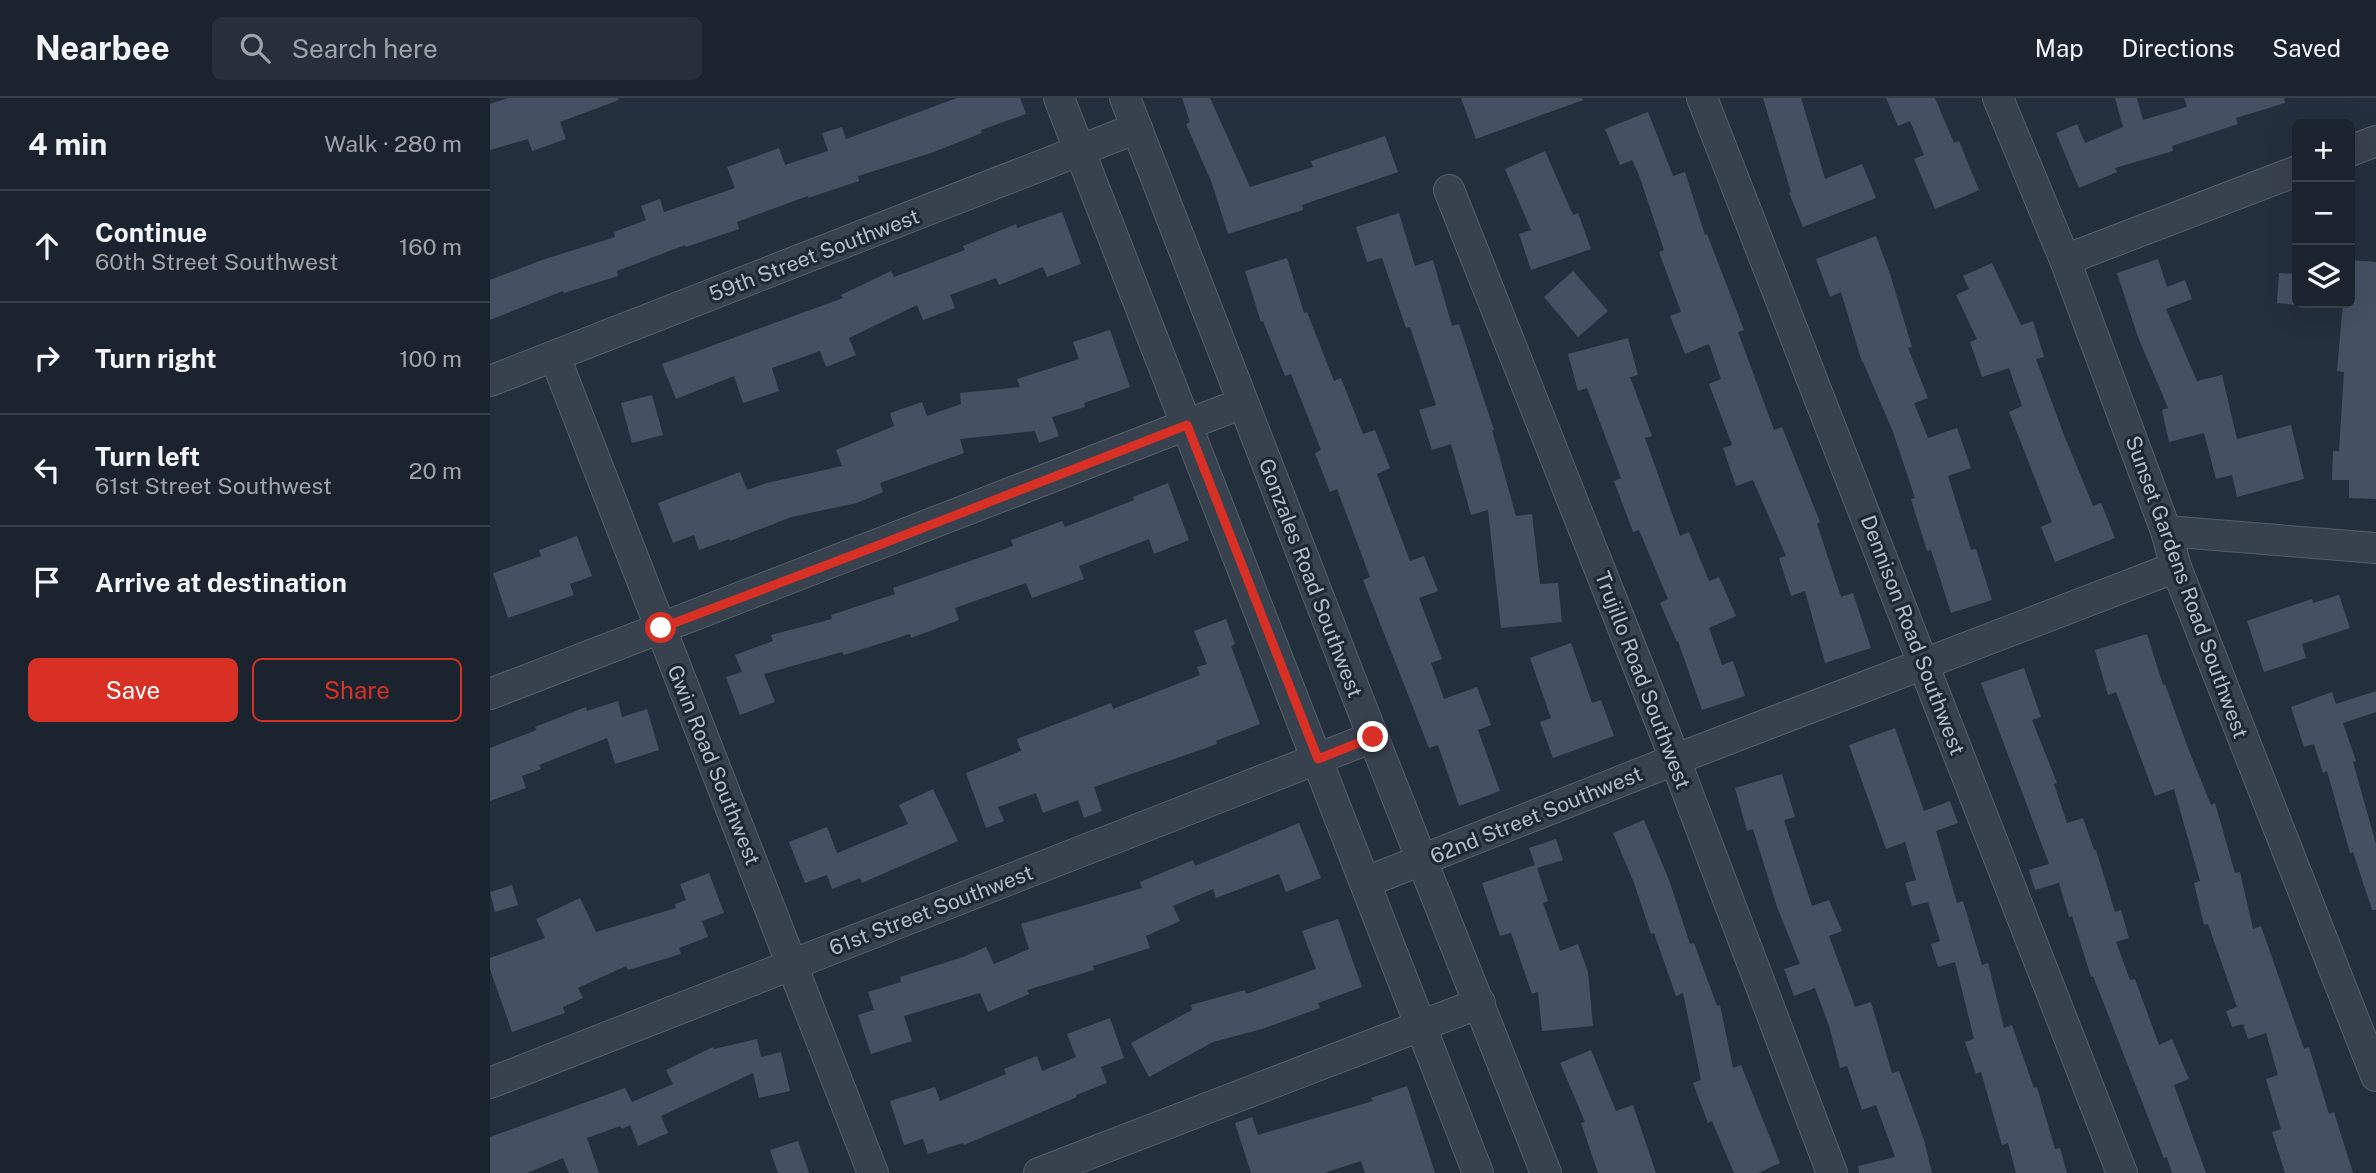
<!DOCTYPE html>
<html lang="en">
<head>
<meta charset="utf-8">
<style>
	:root { --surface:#1b232e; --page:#282f3a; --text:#f1f3f6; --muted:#a0a4aa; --line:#39404a; --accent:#d93025 }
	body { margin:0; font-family:"Public Sans",sans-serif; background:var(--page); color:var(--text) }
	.controls { position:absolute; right:21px; top:21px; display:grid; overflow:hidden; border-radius:10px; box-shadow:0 7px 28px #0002 }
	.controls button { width:63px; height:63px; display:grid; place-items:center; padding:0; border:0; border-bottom:2px solid var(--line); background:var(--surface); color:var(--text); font:35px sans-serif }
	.stop { position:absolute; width:21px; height:21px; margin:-16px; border:5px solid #d93025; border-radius:50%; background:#fff }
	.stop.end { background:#d93025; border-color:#fff; box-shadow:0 2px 7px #0008 }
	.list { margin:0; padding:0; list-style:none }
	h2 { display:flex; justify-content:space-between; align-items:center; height:91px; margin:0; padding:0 28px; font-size:30px }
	h2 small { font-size:23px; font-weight:400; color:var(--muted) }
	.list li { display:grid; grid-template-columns:46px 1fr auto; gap:21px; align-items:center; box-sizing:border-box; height:112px; padding:0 28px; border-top:2px solid var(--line) }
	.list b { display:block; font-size:26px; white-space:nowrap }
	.list p { margin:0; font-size:23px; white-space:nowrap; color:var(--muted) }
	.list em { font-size:23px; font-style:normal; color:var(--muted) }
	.actions { display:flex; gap:14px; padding:21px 28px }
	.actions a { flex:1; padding:16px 0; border:2px solid var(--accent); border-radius:10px; text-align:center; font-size:24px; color:var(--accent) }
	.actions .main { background:var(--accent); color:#fff }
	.icon { flex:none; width:38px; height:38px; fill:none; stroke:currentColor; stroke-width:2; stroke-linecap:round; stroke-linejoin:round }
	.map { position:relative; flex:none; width:1886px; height:1075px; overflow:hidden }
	header { display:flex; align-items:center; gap:42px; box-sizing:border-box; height:98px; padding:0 35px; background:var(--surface); border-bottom:2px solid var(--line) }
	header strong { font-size:33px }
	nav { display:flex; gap:38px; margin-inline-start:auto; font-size:24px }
	.search { width:490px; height:63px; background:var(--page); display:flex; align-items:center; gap:18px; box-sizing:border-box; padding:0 24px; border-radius:10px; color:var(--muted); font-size:26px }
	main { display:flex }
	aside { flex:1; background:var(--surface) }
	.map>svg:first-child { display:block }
	.building { fill:#455162 }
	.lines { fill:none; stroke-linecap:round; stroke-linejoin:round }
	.minor-casing { stroke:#565f6c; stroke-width:32 }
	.minor { stroke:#38414e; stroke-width:30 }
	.route { stroke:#d93025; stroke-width:9 }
	.labels { text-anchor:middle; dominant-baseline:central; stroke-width:6; stroke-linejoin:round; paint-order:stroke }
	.street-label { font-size:21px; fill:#b4bcc9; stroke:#1d2633 }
</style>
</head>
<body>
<header>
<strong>Nearbee</strong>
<div class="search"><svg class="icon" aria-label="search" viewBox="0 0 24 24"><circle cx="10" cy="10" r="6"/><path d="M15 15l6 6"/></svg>Search here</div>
<nav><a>Map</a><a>Directions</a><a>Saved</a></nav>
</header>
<main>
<aside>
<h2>4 min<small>Walk · 280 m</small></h2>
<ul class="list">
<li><svg class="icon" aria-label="ahead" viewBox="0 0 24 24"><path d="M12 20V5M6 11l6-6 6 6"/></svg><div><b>Continue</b><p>60th Street Southwest</p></div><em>160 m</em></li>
<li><svg class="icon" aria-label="right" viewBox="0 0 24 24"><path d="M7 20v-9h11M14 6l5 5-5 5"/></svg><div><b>Turn right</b></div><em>100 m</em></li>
<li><svg class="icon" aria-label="left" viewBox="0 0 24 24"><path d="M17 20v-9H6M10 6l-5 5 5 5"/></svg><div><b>Turn left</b><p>61st Street Southwest</p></div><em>20 m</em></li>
<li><svg class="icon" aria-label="arrive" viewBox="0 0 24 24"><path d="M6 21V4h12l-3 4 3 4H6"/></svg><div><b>Arrive at destination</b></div></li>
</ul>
<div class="actions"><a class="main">Save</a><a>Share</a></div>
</aside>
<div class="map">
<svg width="1886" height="1075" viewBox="0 0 1886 1075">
	<rect width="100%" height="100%" fill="#242f3e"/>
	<g class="building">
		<polygon points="18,0 128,0 129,2 70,24 76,41 42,53 38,41 0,52 0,6"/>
		<polygon points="467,0 530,0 536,16 491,32 492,35 441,55 368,78 369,83 318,100 318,98 247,124 249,131 196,149 195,147 127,173 128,178 74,195 73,193 0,222 0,182 52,162 125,139 124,134 156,122 151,108 170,101 174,114 245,90 237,69 289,50 295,67 338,53 332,35 352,29 356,41"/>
		<polygon points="692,0 720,0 760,89 823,69 821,63 895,38 908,74 812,107 813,112 738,136 721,83 696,26 700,24"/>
		<polygon points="971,0 1092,0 1093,2 986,41"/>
		<polygon points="1273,0 1311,0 1335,81 1372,66 1386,100 1313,129 1299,95 1301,94"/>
		<polygon points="1396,0 1445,0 1464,45 1469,43 1489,92 1445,111 1424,61 1434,57 1420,23 1408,28"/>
		<polygon points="1625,0 1647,0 1653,22 1697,9 1694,0 1794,0 1795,5 1746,20 1748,26 1682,48 1683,53 1625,70 1627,74 1589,90 1566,35 1587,26 1595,45 1633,29"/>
		<polygon points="1158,14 1183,78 1195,74 1215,137 1217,136 1254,232 1248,234 1284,332 1292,329 1330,424 1327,426 1351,499 1363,495 1381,550 1335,565 1315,493 1301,498 1289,460 1296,458 1263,382 1246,388 1233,350 1242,347 1219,286 1231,281 1219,246 1195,256 1180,218 1191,214 1169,154 1174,152 1149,77 1142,62 1130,67 1115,31"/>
		<polygon points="1055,53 1083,117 1088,115 1101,151 1041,172 1029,136 1041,132 1015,71"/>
		<polygon points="572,114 591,166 557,179 553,169 509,187 506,180 460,197 465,210 433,222 427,207 359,240 366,257 336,269 330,253 282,270 289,293 253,305 244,278 186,301 172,266 353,200 351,197 401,173 404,179 475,152 473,148 526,126 527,130"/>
		<polygon points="909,115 925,168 943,162 962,228 969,226 1004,332 1002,332 1026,418 1042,416 1050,486 1068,485 1072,524 1011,530 998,412 981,417 961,346 942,352 929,312 946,307 920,229 916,230 892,160 877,164 866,129"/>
		<polygon points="1386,138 1400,176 1422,249 1418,250 1438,300 1424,305 1438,340 1467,330 1481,370 1458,378 1481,452 1486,451 1502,502 1461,515 1441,452 1437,453 1421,401 1425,400 1403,334 1373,264 1372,264 1351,194 1340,199 1326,161"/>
		<polygon points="797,160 814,215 817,214 844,283 851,280 873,336 885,332 900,370 887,376 920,463 934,458 948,493 929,500 952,561 941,565 954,601 987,589 1001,627 988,632 1010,693 969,708 948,647 939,650 873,482 880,479 847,391 840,394 825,355 831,352 801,276 795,278 773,223 771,224 755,173"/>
		<polygon points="1668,161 1677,189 1695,182 1702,201 1676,211 1707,283 1732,277 1747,341 1801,327 1814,381 1747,399 1742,377 1726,381 1714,335 1679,344 1672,312 1678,310 1648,239 1627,175"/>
		<polygon points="1860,162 1886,164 1886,401 1859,400 1859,382 1842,382 1843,353 1849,353 1854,274 1847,273 1853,205 1860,205"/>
		<polygon points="1502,165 1531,227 1543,223 1554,259 1546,261 1572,332 1603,408 1611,405 1625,440 1565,464 1551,429 1562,424 1519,314 1532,308 1519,270 1492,279 1480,244 1487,241 1466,197 1479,191 1473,178"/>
		<polygon points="1083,173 1118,213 1088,239 1054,199"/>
		<polygon points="1789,175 1807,176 1807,207 1787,205"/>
		<polygon points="620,232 640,289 594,305 595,309 562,319 569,338 549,345 545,333 470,341 474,355 390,385 393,394 367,405 301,419 240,443 240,441 209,452 204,437 183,445 168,405 250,374 257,392 277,385 352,368 346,352 404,328 400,315 432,304 437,318 471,306 470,295 530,289 527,281 589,261 583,244"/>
		<polygon points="1138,240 1148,277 1140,279 1162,338 1155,340 1190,438 1199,434 1219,483 1229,479 1246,518 1219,530 1232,567 1243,563 1255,598 1212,612 1188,543 1187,544 1170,505 1178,501 1149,432 1143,434 1124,383 1131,380 1097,290 1088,293 1078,256"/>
		<polygon points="162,297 173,337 142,345 131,305"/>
		<polygon points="678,385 699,442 664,456 659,441 589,468 594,481 542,500 536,485 465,510 469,522 421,540 420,536 354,557 352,554 274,576 285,604 250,617 236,579 252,574 245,557 283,543 281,537 342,521 341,517 405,496 403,490 523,448 521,442 572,423 575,429 644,402 643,399"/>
		<polygon points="87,438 102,478 80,486 84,497 18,520 3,475 51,458 49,452"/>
		<polygon points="1849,497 1860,530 1812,546 1816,560 1774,574 1757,523 1822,501 1823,505"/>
		<polygon points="736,521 745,546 741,548 770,626 726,643 727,646 604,689 612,713 594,720 588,702 553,715 546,695 508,709 514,723 496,730 476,675 531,653 527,641 621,605 623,611 710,577 707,569 717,566 704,533"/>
		<polygon points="1657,536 1673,587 1675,586 1698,650 1721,707 1725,705 1745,775 1750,774 1763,831 1771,828 1814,951 1819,949 1839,1016 1844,1014 1863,1075 1795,1075 1782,1034 1791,1031 1776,981 1788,977 1776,935 1758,941 1753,926 1742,929 1736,913 1747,909 1718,826 1714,827 1704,785 1710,783 1684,691 1665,698 1626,594 1618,597 1605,552"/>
		<polygon points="1081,545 1102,605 1111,602 1124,638 1063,660 1050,624 1061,620 1040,560"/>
		<polygon points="1534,570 1551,619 1542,622 1567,685 1564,686 1577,725 1593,720 1604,752 1606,752 1625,814 1631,812 1639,840 1626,844 1640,882 1645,881 1669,947 1682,941 1699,981 1684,987 1716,1075 1682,1075 1677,1059 1674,1060 1603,878 1601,879 1582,818 1579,819 1569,785 1545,792 1539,772 1559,766 1491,585"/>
		<polygon points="1886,593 1886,614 1853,625 1866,663 1863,664 1886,746 1886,812 1882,812 1863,754 1860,755 1837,673 1833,675 1824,646 1814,649 1801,609 1842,594 1846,606"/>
		<polygon points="128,603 132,619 157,611 169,652 125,666 117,640 49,667 51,671 32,678 36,690 0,703 0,650 47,632 45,629 96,609 97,613"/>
		<polygon points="1405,630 1434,713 1460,703 1468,725 1446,733 1467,805 1473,803 1492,867 1498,865 1514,930 1522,927 1544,990 1547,989 1565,1051 1570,1050 1577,1075 1526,1075 1518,1045 1512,1047 1491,974 1486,976 1475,944 1484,941 1465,864 1448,869 1441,846 1450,843 1438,804 1422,808 1415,785 1426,782 1415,744 1396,751 1359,647"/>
		<polygon points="1292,676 1305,719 1294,722 1322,808 1339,802 1352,833 1339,838 1365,909 1381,904 1402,975 1409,973 1434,1042 1442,1075 1369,1075 1368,1068 1405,1059 1386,1007 1372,1012 1357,968 1350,970 1339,928 1325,890 1304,898 1294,871 1310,866 1287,809 1263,731 1257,733 1245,690"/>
		<polygon points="443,691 468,743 372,785 370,780 342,791 337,777 315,785 299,744 337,729 347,755 418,726 409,707"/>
		<polygon points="1154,722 1179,782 1200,846 1204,845 1227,908 1230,907 1243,970 1251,967 1290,1065 1268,1075 1244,1075 1222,1023 1218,1025 1203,985 1211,982 1193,895 1186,898 1164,835 1161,836 1144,785 1123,735"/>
		<polygon points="809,725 831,780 796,794 789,776 726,800 723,791 683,808 690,823 656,838 660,850 603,868 604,872 537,892 539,896 498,914 490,895 414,918 422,943 381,956 368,917 384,912 378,894 411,884 410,879 473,859 496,849 504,866 539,851 531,826 652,790 650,784 703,762 705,768"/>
		<polygon points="1066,741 1073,762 1047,770 1058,803 1053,805 1070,853 1088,846 1098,874 1103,928 1052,933 1048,894 1042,896 1021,835 1010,838 992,785 1045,767 1039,750"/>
		<polygon points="219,775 234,815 212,823 218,839 189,850 191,856 138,872 136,868 88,890 93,900 73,909 75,915 22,934 0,871 0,860 55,840 46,821 90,800 106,834 186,810 185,806 196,802 190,786"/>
		<polygon points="22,787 28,807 5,814 0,794"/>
		<polygon points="848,821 872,889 828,905 830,910 772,931 723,944 659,979 641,945 702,912 701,907 755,892 756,896 826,871 812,833"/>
		<polygon points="620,920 634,960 611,969 617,985 586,997 587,999 474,1047 473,1045 438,1056 433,1041 414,1047 400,1003 445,989 450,1003 516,976 514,971 547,958 552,973 586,959 577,936"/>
		<polygon points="267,941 271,959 291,954 300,993 269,1000 263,975 171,1018 178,1035 148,1048 140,1027 132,1031 130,1028 97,1040 109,1075 79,1075 73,1060 37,1075 0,1075 0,1039 135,990 142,1004 183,986 176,972 223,949 224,951"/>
		<polygon points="1101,952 1126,1013 1143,1007 1166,1075 1108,1075 1091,1025 1095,1024 1070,965"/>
		<polygon points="917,988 945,1075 875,1075 871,1063 834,1075 761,1075 745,1025 762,1019 768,1037 883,1003 881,1000"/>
		<polygon points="308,1043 319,1075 288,1075 280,1052"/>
	</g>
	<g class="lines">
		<defs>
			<g id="minor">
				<polyline points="569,0 988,1075"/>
				<polyline points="635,0 883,639 1056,1075"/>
				<polyline points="1212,0 1632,1075"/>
				<polyline points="1508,0 1575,162 1676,433 1686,469 1886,978"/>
				<polyline points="1860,53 1886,43"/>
				<polyline points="959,92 1176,638 1342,1075"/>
				<polyline points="1575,162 1807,73"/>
				<polyline points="65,259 383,1075"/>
				<polyline points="0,283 647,30"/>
				<polyline points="1676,433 1886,450"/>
				<polyline points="0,596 753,305"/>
				<polyline points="876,784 1184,662 1686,469"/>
				<polyline points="0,985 883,639"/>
				<polyline points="549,1075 990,905"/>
			</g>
		</defs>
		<use href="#minor" class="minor-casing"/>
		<use href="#minor" class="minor"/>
	</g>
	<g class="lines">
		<polyline class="route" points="171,530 371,454 697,327 828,661 883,639"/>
	</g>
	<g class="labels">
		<g class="street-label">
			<text transform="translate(324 157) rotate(-21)">59th Street Southwest</text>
			<text transform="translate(821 480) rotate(69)">Gonzales Road Southwest</text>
			<text transform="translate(1697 489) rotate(70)">Sunset Gardens Road Southwest</text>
			<text transform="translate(1423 537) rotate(69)">Dennison Road Southwest</text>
			<text transform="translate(1153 582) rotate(69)">Trujillo Road Southwest</text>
			<text transform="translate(224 667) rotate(68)">Gwin Road Southwest</text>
			<text transform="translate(1046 717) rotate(-22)">62nd Street Southwest</text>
			<text transform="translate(441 812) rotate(-21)">61st Street Southwest</text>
		</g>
	</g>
</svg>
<div class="controls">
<button>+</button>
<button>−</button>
<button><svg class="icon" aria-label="layers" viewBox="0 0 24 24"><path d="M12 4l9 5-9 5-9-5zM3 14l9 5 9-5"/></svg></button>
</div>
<div class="stop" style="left:171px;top:530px"></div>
<div class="stop end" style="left:883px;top:639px"></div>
</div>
</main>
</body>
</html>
